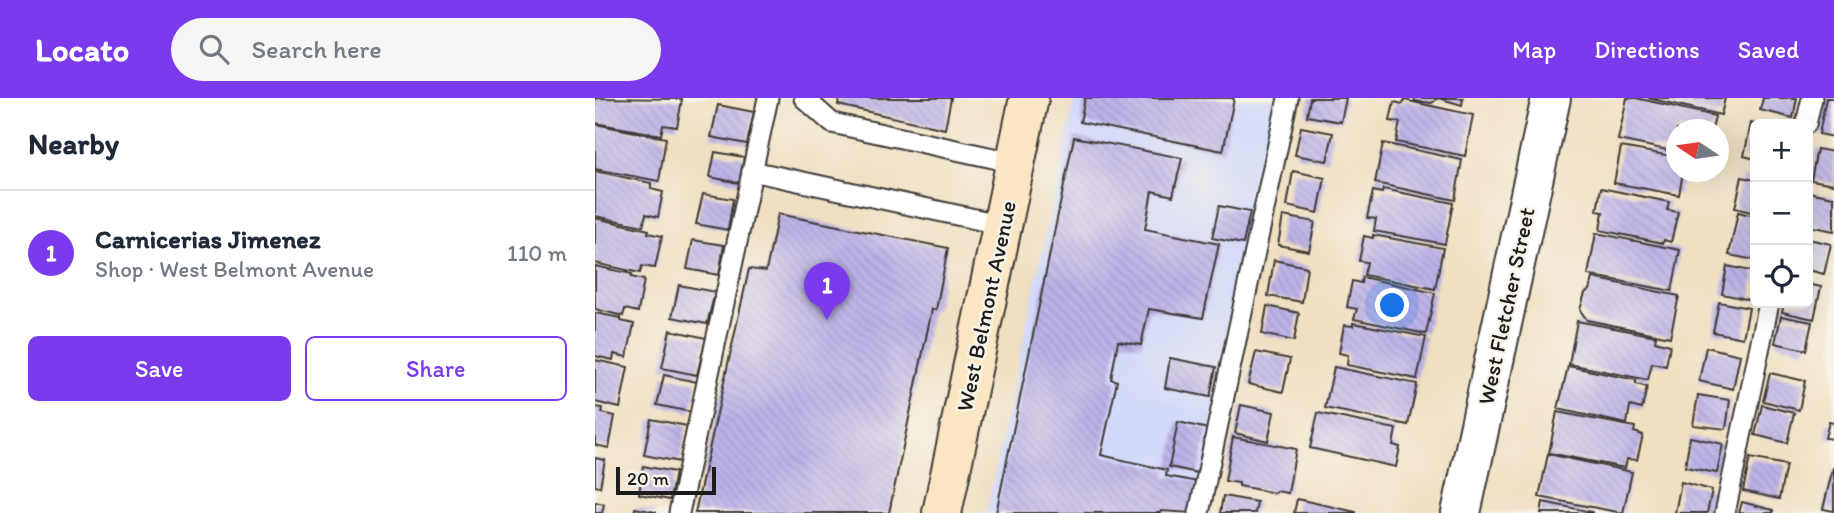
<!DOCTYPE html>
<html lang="en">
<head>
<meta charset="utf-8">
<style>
	:root { --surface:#fff; --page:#f6f6f7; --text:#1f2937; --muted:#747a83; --line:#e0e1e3; --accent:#7c3aed }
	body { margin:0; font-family:Itim,sans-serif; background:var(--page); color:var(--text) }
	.controls { position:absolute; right:21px; top:21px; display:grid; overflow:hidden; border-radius:10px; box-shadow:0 7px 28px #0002 }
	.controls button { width:63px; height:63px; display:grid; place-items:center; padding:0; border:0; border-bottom:2px solid var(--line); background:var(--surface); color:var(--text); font:35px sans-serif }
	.compass { position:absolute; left:1071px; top:21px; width:63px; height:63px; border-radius:50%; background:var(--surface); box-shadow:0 7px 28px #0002; rotate:283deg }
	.scale { position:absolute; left:21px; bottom:18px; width:100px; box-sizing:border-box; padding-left:7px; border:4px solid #1c1c1c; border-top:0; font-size:19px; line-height:24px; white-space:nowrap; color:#1c1c1c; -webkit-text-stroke:5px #f7f3e8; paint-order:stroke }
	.you { position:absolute; left:798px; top:208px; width:24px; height:24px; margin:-18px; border:5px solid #fff; border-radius:50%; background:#1a73e8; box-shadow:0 0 0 10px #1a73e833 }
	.badge { display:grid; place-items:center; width:46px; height:46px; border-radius:50%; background:var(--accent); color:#fff; font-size:23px; font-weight:700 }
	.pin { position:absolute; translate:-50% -58px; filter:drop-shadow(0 2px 4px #0008) }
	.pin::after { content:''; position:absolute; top:37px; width:24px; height:21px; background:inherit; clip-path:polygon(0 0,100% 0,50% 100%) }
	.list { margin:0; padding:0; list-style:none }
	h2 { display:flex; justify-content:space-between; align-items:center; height:91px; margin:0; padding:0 28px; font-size:30px }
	h2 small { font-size:23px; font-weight:400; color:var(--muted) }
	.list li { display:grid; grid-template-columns:46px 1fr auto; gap:21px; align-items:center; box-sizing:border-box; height:126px; padding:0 28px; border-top:2px solid var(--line) }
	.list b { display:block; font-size:26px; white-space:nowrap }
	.list p { margin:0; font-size:23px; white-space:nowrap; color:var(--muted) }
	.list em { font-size:23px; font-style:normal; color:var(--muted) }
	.actions { display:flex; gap:14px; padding:21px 28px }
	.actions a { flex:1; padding:16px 0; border:2px solid var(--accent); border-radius:10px; text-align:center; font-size:24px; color:var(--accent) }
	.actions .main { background:var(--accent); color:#fff }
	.icon { flex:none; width:38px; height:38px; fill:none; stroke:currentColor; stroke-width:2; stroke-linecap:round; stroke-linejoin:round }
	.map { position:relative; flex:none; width:1239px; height:415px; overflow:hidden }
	header { display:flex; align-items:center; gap:42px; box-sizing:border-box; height:98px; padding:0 35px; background:var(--accent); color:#fff }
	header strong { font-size:33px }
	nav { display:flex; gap:38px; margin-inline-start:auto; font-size:24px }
	.search { width:490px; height:63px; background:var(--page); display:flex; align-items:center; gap:18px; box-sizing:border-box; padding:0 24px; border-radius:38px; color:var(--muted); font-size:26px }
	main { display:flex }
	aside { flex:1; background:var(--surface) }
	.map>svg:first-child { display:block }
	.built { fill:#d2d9f9 }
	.building { fill:url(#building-back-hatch) }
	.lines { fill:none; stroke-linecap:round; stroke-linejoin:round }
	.service-casing { stroke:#3c3935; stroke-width:23 }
	.minor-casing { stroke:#3c3935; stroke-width:42 }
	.secondary-casing { stroke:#3c3935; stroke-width:42 }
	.service { stroke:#fff; stroke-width:19 }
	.minor { stroke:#fff; stroke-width:38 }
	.secondary { stroke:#fbe6c4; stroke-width:38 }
	.labels { text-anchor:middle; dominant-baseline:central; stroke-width:5; stroke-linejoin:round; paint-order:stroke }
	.street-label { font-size:23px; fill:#1c1c1c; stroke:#f7f3e8 }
</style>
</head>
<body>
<header>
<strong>Locato</strong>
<div class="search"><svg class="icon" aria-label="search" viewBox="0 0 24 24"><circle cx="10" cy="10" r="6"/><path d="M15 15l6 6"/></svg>Search here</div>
<nav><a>Map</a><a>Directions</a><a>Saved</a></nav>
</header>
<main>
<aside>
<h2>Nearby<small></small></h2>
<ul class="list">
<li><span class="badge">1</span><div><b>Carnicerias Jimenez</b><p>Shop · West Belmont Avenue</p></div><em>110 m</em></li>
</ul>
<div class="actions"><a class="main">Save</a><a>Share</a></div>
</aside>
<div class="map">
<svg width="1239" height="415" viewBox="0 0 1239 415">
	<defs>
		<pattern id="building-back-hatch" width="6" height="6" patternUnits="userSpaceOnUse" patternTransform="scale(1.75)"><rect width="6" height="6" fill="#bdb3e8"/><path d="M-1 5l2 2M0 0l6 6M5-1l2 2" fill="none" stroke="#a299c6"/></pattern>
	</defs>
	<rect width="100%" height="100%" fill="#f7f3e8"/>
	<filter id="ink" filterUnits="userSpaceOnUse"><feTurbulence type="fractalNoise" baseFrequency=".0143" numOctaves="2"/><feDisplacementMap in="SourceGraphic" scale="14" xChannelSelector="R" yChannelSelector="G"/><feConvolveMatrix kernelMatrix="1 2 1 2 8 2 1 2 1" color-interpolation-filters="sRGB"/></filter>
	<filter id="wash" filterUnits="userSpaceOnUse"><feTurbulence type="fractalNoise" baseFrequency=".00686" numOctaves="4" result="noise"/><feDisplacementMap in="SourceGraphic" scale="28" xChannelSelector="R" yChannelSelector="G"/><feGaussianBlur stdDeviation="1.57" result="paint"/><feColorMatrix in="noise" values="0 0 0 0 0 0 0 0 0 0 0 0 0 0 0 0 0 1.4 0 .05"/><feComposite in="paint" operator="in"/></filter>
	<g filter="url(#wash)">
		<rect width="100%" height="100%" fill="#f0dfc0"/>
		<polygon class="built" points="480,0 689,0 602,415 391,415"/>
		<g id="blocks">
			<g class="building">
				<polygon points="0,0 87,1 82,29 68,27 66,37 0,25"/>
				<polygon points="245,0 356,0 350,31 243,7"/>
				<polygon points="490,0 636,0 639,1 628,53 485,24"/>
				<polygon points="715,0 751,0 746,24 712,18"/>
				<polygon points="819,0 843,0 837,5 820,3"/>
				<polygon points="843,0 868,0 867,7"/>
				<polygon points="1032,0 1041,0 1120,18 1117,32 1082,32 1082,54 1023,42"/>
				<polygon points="1053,0 1130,0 1126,17"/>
				<polygon points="1168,0 1202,0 1198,20 1165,12"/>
				<polygon points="1231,0 1239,0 1239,39 1224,36"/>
				<polygon points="809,2 878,17 870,58 801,44 805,24 795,23 799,4 808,6"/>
				<polygon points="123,7 159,14 152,46 116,39"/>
				<polygon points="1156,25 1160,26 1160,61 1149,58"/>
				<polygon points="0,26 71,40 64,83 0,71"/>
				<polygon points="706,29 738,35 732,63 700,57"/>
				<polygon points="479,39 587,60 578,98 557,93 550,131 624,146 608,220 554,211 546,247 523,243 516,281 522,283 506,357 572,372 571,378 603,384 597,415 566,413 565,415 401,415"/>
				<polygon points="788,45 867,62 860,102 780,85"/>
				<polygon points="1026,49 1082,59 1082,74 1088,74 1084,97 1019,85"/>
				<polygon points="1222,51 1239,54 1239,86 1216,82"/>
				<polygon points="120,54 149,59 144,85 115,79"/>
				<polygon points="0,73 56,85 56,91 68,94 63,119 51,116 48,128 0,118"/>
				<polygon points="698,73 730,80 723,115 692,108"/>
				<polygon points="1147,79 1160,82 1160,115 1140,110"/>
				<polygon points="1006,90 1074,104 1072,112 1083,114 1076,144 1069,142 1068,145 1005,132 1008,114 1002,113"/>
				<polygon points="788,91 858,105 850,146 779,133 781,121 772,120 778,93 787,95"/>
				<polygon points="1213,94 1239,99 1239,133 1213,128"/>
				<polygon points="108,96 138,101 133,132 101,126"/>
				<polygon points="624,108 655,114 648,146 617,140"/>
				<polygon points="1143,114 1160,118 1160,162 1134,157"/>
				<polygon points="183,116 353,150 341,212 337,211 294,415 100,415 154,171 171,173"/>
				<polygon points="688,118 720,124 714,153 683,147"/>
				<polygon points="0,120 54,132 53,135 67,138 60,170 47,168 45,175 0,165"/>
				<polygon points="1001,135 1085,152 1077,193 993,177"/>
				<polygon points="778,137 848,150 840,191 769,177 772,164 764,163 769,138 778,140"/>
				<polygon points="1213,141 1236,146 1229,176 1213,172"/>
				<polygon points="98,142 129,147 124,177 92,171"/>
				<polygon points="679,162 712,169 707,204 673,198"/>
				<polygon points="0,168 37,176 36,179 49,182 43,214 30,211 28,218 0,211"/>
				<polygon points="1132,168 1160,174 1156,202 1127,196"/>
				<polygon points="767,179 840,195 831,236 759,221 762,211 752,209 757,183 766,185"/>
				<polygon points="998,180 1084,198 1075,239 992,222 985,212 990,195 995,192"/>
				<polygon points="1213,186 1226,189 1219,221 1187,214 1189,205 1213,205"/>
				<polygon points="84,187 120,194 112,226 77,219"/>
				<polygon points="1124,204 1154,210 1148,240 1118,234"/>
				<polygon points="672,208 704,215 699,243 667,236"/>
				<polygon points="0,215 26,220 26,223 39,226 32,259 19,256 18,262 0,258"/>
				<polygon points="1186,218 1217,224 1211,252 1180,245"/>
				<polygon points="982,223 1061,238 1060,243 1075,247 1071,268 1057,265 1053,282 974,266"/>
				<polygon points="758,225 831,239 822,281 752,267 753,257 744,255 749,227 758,228"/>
				<polygon points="75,232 111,240 102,277 67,270"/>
				<polygon points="1111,249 1145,257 1138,291 1104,283"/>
				<polygon points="661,254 695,261 688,294 653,286"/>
				<polygon points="575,260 621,269 615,299 570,290"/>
				<polygon points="0,262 33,269 25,310 0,304"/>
				<polygon points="973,268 1041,282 1041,286 1052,289 1047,311 1035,308 1032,326 963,311"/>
				<polygon points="739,269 822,286 813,327 730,310"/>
				<polygon points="1175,275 1210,283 1204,312 1168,303"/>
				<polygon points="69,277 102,284 96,314 62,307"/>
				<polygon points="1103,297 1135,302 1131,331 1098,327"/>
				<polygon points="646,307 679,314 673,343 640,335"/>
				<polygon points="1167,307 1199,315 1192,345 1160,337"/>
				<polygon points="0,309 8,310 7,315 20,318 14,350 0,347"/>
				<polygon points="962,314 1040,329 1039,334 1048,337 1042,362 1032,361 1030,370 954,355"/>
				<polygon points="723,315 801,331 798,347 805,349 801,369 715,350"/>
				<polygon points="56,321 92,328 85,364 49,357"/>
				<polygon points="583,324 613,331 603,375 574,369"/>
				<polygon points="1234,324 1239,325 1239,341 1230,340"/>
				<polygon points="638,339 701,351 693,395 681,393 680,395 644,388 644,385 630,383"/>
				<polygon points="1095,339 1128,346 1122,375 1090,369"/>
				<polygon points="953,356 1037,374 1028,415 944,399"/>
				<polygon points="0,360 10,362 5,389 0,388"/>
				<polygon points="1155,360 1191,367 1184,401 1148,393"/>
				<polygon points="48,368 80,374 75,402 44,396"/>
				<polygon points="1238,370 1239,370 1239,413 1228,411"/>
				<polygon points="1086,384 1117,392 1112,415 1080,415"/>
				<polygon points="628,398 662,404 660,415 625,415"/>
				<polygon points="702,401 761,414 761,415 699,415"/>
				<polygon points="0,404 9,406 7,415 0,415"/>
				<polygon points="948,404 997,414 997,415 946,415"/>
				<polygon points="1147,404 1178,412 1178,415 1144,415"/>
				<polygon points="40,410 61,414 61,415 39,415"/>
			</g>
		</g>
	</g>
	<g filter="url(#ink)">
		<use href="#blocks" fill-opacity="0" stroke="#3c3935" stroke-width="2"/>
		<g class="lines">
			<defs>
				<g id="service">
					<polyline points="209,0 237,25 421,65"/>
					<polyline points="1211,26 1217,0"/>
					<polyline points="157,73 408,127"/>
					<polyline points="84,415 173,0"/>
					<polyline points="604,415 693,0"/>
					<polyline points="1130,415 1174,205"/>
				</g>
				<polyline id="minor" points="866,415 956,0"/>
				<polyline id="secondary" points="347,415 434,0"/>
			</defs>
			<use href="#service" class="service-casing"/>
			<use href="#minor" class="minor-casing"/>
			<use href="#secondary" class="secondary-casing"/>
			<use href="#service" class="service"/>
			<use href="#minor" class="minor"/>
			<use href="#secondary" class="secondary"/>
		</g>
	</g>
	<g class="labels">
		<g class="street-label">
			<text transform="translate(391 208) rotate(-78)">West Belmont Avenue</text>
			<text transform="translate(911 208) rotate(-78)">West Fletcher Street</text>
		</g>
	</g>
</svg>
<div class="controls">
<button>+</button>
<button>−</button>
<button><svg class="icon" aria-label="locate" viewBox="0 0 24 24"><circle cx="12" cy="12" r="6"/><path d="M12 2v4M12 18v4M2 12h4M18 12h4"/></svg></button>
</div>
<svg class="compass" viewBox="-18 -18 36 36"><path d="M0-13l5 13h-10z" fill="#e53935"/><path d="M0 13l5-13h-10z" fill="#747a83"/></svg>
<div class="scale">20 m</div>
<div class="you"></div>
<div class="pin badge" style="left:232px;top:222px">1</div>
</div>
</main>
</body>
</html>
